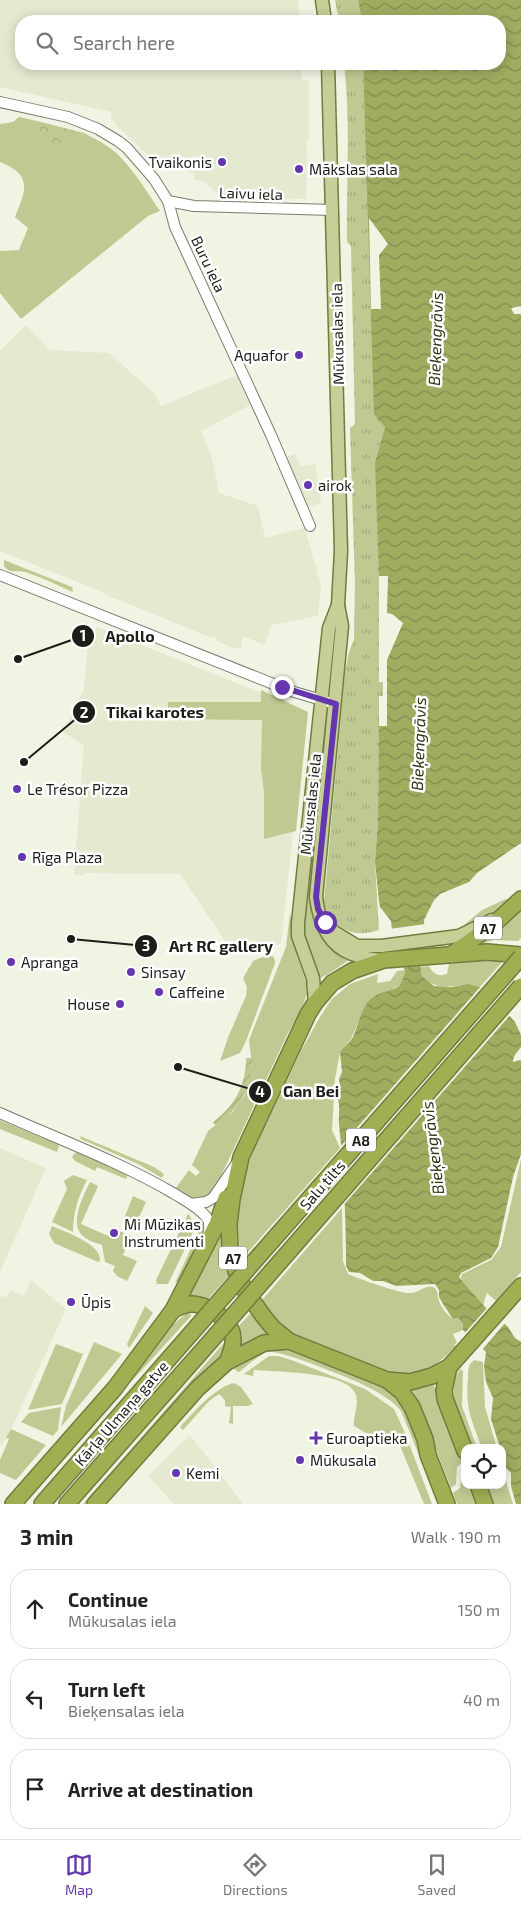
<!DOCTYPE html>
<html lang="en">
<head>
<meta charset="utf-8">
<style>
	:root { --surface:#fff; --page:#f6f6f6; --text:#222; --muted:#767676; --line:#e0e0e0; --accent:#6437ae }
	body { margin:0; font-family:"Exo 2",sans-serif; background:var(--page); color:var(--text) }
	.controls { position:absolute; right:15px; bottom:15px; display:grid; overflow:hidden; border-radius:10px; box-shadow:0 2px 12px #0003 }
	.controls button { width:45px; height:45px; display:grid; place-items:center; padding:0; border:0; border-bottom:1px solid var(--line); background:var(--surface); color:var(--text); font:25px sans-serif }
	.stop { position:absolute; width:15px; height:15px; margin:-11px; border:4px solid #6437ae; border-radius:50%; background:#fff }
	.stop.end { background:#6437ae; border-color:#fff; box-shadow:0 1px 5px #0008 }
	.list { margin:0; padding:0; list-style:none }
	h2 { display:flex; justify-content:space-between; align-items:center; height:65px; margin:0; padding:0 20px; font-size:21px }
	h2 small { font-size:16px; font-weight:400; color:var(--muted) }
	.list li { display:grid; grid-template-columns:32px 1fr auto; gap:15px; align-items:center; box-sizing:border-box; height:80px; margin:0 10px 10px; padding:0 10px; border:1px solid var(--line); border-radius:20px }
	.list b { display:block; font-size:19px; white-space:nowrap }
	.list p { margin:0; font-size:16px; white-space:nowrap; color:var(--muted) }
	.list em { font-size:16px; font-style:normal; color:var(--muted) }
	.icon { flex:none; width:28px; height:28px; fill:none; stroke:currentColor; stroke-width:2; stroke-linecap:round; stroke-linejoin:round }
	.map { position:relative; flex:none; width:521px; height:1504px; overflow:hidden }
	.search { position:absolute; background:var(--surface); box-shadow:0 2px 12px #0003; left:15px; right:15px; top:15px; height:55px; display:flex; align-items:center; gap:12px; box-sizing:border-box; padding:0 18px; border-radius:20px; color:var(--muted); font-size:19px }
	.sheet { height:335px; background:var(--surface) }
	nav { display:flex; justify-content:space-around; align-items:center; box-sizing:border-box; height:70px; border-top:1px solid var(--line); background:var(--surface); font-size:14px; color:var(--muted) }
	nav a { display:grid; justify-items:center; gap:2px }
	nav .on { color:var(--accent) }
	.map>svg:first-child { display:block }
	.built { fill:#e4e9d0 }
	.grass { fill:#bfc992 }
	.forest { fill:url(#forest-crowns) }
	.park { fill:url(#park-tufts) }
	.garden { fill:url(#garden-furrows) }
	.water { fill:url(#water-waves) }
	.pier { fill:#f0f4e3 }
	.lines { fill:none; stroke-linecap:round; stroke-linejoin:round }
	.minor-casing { stroke:#7a7d6e; stroke-width:12 }
	.major-casing { stroke:#727c3e; stroke-width:15 }
	.highway-casing { stroke:#727c3e; stroke-width:18 }
	.minor { stroke:#fff; stroke-width:10 }
	.major { stroke:#c7ce97; stroke-width:12 }
	.highway { stroke:#a1ae52; stroke-width:15 }
	.highway-bridge-casing { stroke:#727c3e; stroke-width:18; stroke-linecap:butt }
	.highway-bridge { stroke:#a1ae52; stroke-width:15 }
	.route { stroke:#6437ae; stroke-width:6 }
	.poi-dot { fill:#6437ae; stroke:#fff; stroke-width:2 }
	.labels { text-anchor:middle; dominant-baseline:central; stroke-width:5; stroke-linejoin:round; paint-order:stroke }
	.shield { fill:#fff; stroke:#60625d; stroke-width:1 }
	.shield-label { font-size:14px; font-weight:bold; fill:#1c1e18 }
	.poi-label { font-size:15px; fill:#1c1e18; stroke:#fff; text-anchor:start }
	.street-label { font-size:15px; fill:#1c1e18; stroke:#fff }
	.water-label { font-size:16px; font-style:italic; fill:#2f3312; stroke:#fff }
	.leader { fill:none; stroke:#1c1e18; stroke-width:2 }
	.callout-dot { fill:#1c1e18; stroke:#fff; stroke-width:2 }
	.mark-label { font-size:15px; text-anchor:middle; font-weight:bold; fill:#fff }
	.callout-label { font-size:16px; text-anchor:middle; font-weight:bold; fill:#1c1e18; stroke:#fff; stroke-width:5; stroke-linejoin:round; paint-order:stroke }
</style>
</head>
<body>
<div class="map">
<svg width="521" height="1504" viewBox="0 0 521 1504">
	<defs>
		<pattern id="forest-crowns" width="20" height="18" patternUnits="userSpaceOnUse" patternTransform="scale(1.25)"><rect width="20" height="18" fill="#bfc992"/><path d="M2 6a3 3 0 1 1 6 0M12 15a3 3 0 1 1 6 0" fill="none" stroke="#a4ac7d"/></pattern>
		<pattern id="park-tufts" width="24" height="20" patternUnits="userSpaceOnUse" patternTransform="scale(1.25)"><rect width="24" height="20" fill="#bfc992"/><path d="M3 7l-1-3M5 7V3M7 7l1-3M15 17l-1-3M17 17v-4M19 17l1-3" fill="none" stroke="#a4ac7d"/></pattern>
		<pattern id="garden-furrows" width="10" height="10" patternUnits="userSpaceOnUse" patternTransform="scale(1.25)"><rect width="10" height="10" fill="#bfc992"/><path d="M-1 1l2-2M0 10L10 0M9 11l2-2" fill="none" stroke="#a4ac7d"/></pattern>
		<pattern id="water-waves" width="16" height="10" patternUnits="userSpaceOnUse" patternTransform="scale(1.25)"><rect width="16" height="10" fill="#a1ac61"/><path d="M0 5q4-4 8 0t8 0" fill="none" stroke="#828b4f"/></pattern>
	</defs>
	<rect width="100%" height="100%" fill="#f0f4e3"/>
	<g class="built">
		<polygon points="0,0 298,0 299,21 21,21 21,64 301,64 302,81 309,81 309,139 305,140 307,142 306,199 223,197 207,185 207,182 194,180 194,174 177,167 176,171 153,160 116,125 111,117 111,112 0,87"/>
		<polygon points="26,325 50,350 109,353 156,395 161,406 237,375 250,405 201,431 212,458 219,493 258,506 265,538 305,528 321,585 318,616 272,625 264,645 243,636 241,648 234,648 216,641 217,638 213,636 212,638 129,604 105,595 105,593 0,551 0,351"/>
		<polygon points="295,454 300,467 315,464 321,503 307,507 286,457"/>
		<polygon points="97,627 306,711 281,944 233,953 180,874 84,873 84,875 74,875 84,746 63,732 84,689 87,652"/>
		<polygon points="0,1148 46,1168 0,1272"/>
		<polygon points="31,1280 66,1309 7,1438 0,1446 0,1295 6,1298 11,1290 24,1296"/>
		<polygon points="190,1435 243,1504 174,1504 148,1476"/>
	</g>
	<g class="grass">
		<path d="M19,117L33,120L43,138L75,142L84,133C95,139 106,144 115,152C133,168 146,191 160,211L148,216L21,319L0,293V251L19,250L28,228L15,217C26,190 33,175 0,162V124L13,122Z"/>
		<path d="M4,560L72,587L73,592C57,585 41,577 25,572C17,570 9,574 4,566Z"/>
		<polygon points="261,690 308,712 296,831 264,839 264,792 261,769 262,720 168,719 168,702 261,702"/>
		<path d="M314,816H318C315,845 305,892 314,918L352,958C344,963 326,977 319,978L307,947L303,928Z"/>
		<path d="M506,899L510,900C498,913 482,922 464,925L482,910Z"/>
		<polygon points="519,908 521,910 521,938 518,941 494,940 481,944"/>
		<polygon points="290,913 296,952 306,982 307,994 302,1008 287,1035 213,1193 211,1195 194,1200 175,1189 189,1170 196,1176 200,1172 192,1165 208,1131 233,1112 245,1094 252,1065 249,1040 286,947"/>
		<polygon points="268,955 274,957 275,963 246,1041 240,1053 220,1061 229,1035 246,996 247,987 243,978 253,961"/>
		<path d="M496,957L505,959L480,987C457,979 443,997 422,976L420,967L429,966C433,974 438,977 447,974L449,964Z"/>
		<path d="M405,970L404,980L399,985L364,1009L351,1039L340,1052L335,1079L332,1130L340,1148L241,1260C236,1223 237,1196 249,1161L301,1051L320,1017L331,1000L350,984L378,974L377,983L390,981L397,971Z"/>
		<polygon points="0,1120 57,1144 59,1146 57,1152 0,1129"/>
		<polygon points="80,1136 154,1167 164,1174 162,1178 138,1164 81,1139"/>
		<polygon points="76,1152 128,1174 126,1179 97,1167 95,1171 75,1161 72,1157"/>
		<polygon points="521,1159 521,1272 496,1301 487,1293 483,1305 461,1279 462,1274 491,1260 501,1247"/>
		<path d="M73,1175L87,1180C78,1197 73,1213 73,1232L52,1222L67,1189L64,1181Z"/>
		<path d="M90,1182L98,1186L81,1224L115,1239L119,1231L131,1236L123,1255L137,1261L127,1281L117,1276L113,1271L115,1266L105,1262L102,1245C96,1243 89,1241 84,1237C68,1225 83,1196 90,1182Z"/>
		<polygon points="133,1196 146,1202 135,1226 123,1221"/>
		<path d="M342,1208L343,1261L348,1274C360,1279 400,1294 411,1293C418,1293 427,1284 433,1287C439,1290 437,1296 439,1301C441,1307 447,1315 453,1319L458,1318L463,1324V1330L453,1334L457,1343L454,1344L456,1346C443,1359 431,1371 411,1374C391,1378 318,1344 295,1335L284,1328L275,1319L261,1301Z"/>
		<polygon points="188,1214 190,1216 195,1228 168,1284 157,1284 156,1280"/>
		<polygon points="203,1222 205,1229 204,1235 180,1280 175,1283"/>
		<polygon points="222,1223 224,1253 229,1276 205,1302 183,1301"/>
		<path d="M52,1226C65,1232 102,1244 100,1261L98,1262L54,1243L49,1234Z"/>
		<polygon points="145,1306 153,1313 129,1348 127,1344"/>
		<polygon points="187,1313 192,1315 131,1382 170,1327"/>
		<polygon points="251,1313 269,1335 238,1349 235,1330"/>
		<polygon points="229,1337 224,1354 88,1504 83,1504"/>
		<polygon points="94,1342 122,1354 61,1427 66,1406"/>
		<polygon points="56,1344 83,1354 62,1404 28,1410"/>
		<path d="M277,1347L299,1353L390,1390L407,1407L436,1494H435L401,1411C394,1402 381,1394 370,1388C357,1381 279,1349 268,1352C258,1355 247,1366 239,1372L232,1368L266,1349Z"/>
		<path d="M269,1356H278L294,1361L365,1389L394,1409L405,1433L432,1504H424L396,1436L389,1434L371,1436L354,1426C353,1415 359,1406 356,1395C349,1371 275,1372 254,1370L253,1376L244,1374Z"/>
		<path d="M474,1360L483,1362L485,1407L497,1448H482C472,1421 465,1408 468,1378C468,1370 468,1365 474,1360Z"/>
		<path d="M460,1369L463,1371L462,1406L477,1448H471C462,1423 444,1394 460,1369Z"/>
		<path d="M234,1383L241,1387L253,1404L248,1406H233V1424L229,1423L231,1407L225,1406V1400L219,1394L209,1401L183,1430L180,1427C193,1413 215,1387 234,1383Z"/>
		<polygon points="433,1384 463,1462 457,1467 456,1484 451,1488 413,1390"/>
		<polygon points="61,1407 58,1430 53,1436 21,1422 29,1413"/>
		<polygon points="11,1429 46,1445 16,1480 0,1473 0,1460 9,1439 6,1438"/>
		<polygon points="465,1467 465,1485 472,1485 479,1504 457,1504 453,1493 460,1488 462,1471"/>
		<polygon points="502,1468 513,1504 491,1504 484,1485 502,1485"/>
	</g>
	<polygon class="forest" points="33,120 84,133 75,142 56,147 43,138"/>
	<g class="park">
		<polygon points="335,0 358,0 362,21 339,21"/>
		<path d="M344,64H363L369,218L385,427L375,462L403,623L379,726L378,821L375,862L379,930C374,931 369,933 364,933C345,935 327,920 324,902L345,672L349,652L354,639L355,584L350,428L355,424L351,246L347,242C346,182 351,123 344,64Z"/>
	</g>
	<path class="garden" d="M246,1058H252C253,1086 239,1110 216,1126L213,1122C235,1106 246,1085 246,1058Z"/>
	<path class="water" d="M358,0H521V306L511,308L514,314H521V843L477,873L469,882L440,894L434,900L424,920L426,948L420,964L422,976L434,986L451,987L468,984L480,987L501,1006L515,1022L521,1035V1047C518,1052 513,1055 513,1062L520,1060L521,1061V1154L513,1177L498,1247L491,1258L461,1273L459,1277L486,1308L508,1327L515,1338L521,1342V1504H516L511,1486V1473L504,1466L502,1448H500L491,1419L493,1398L486,1382L484,1366L486,1352L463,1330V1324L458,1318L453,1319L443,1304L439,1297V1290L435,1284L396,1286L383,1281H373L360,1273L349,1272L346,1266C346,1219 344,1171 339,1124C338,1115 341,1105 337,1097L340,1086L339,1079L342,1072L340,1052C344,1046 350,1043 353,1037C358,1026 362,1005 372,998C387,987 402,995 405,970L395,957L391,921L380,907L379,901L375,862L378,821L379,696H383V682H379V576L375,462L385,427L374,414L363,64H500V21H362Z"/>
	<g class="pier">
		<polygon points="369,218 388,244 379,255 381,309 371,309"/>
		<polygon points="379,576 388,576 387,613 392,614 403,623 387,660 387,726 379,726 379,696 383,696 383,682 379,682"/>
		<polygon points="426,924 429,948 423,965 401,968 392,958 389,929"/>
		<polygon points="482,985 512,1013 341,1208 340,1147"/>
		<polygon points="488,1307 506,1322 481,1351 464,1334"/>
	</g>
	<g class="lines">
		<defs>
			<g id="minor">
				<polyline points="0,102 68,117 98,129 118,141 127,148 154,179 168,201 175,227 271,435 310,526"/>
				<polyline points="168,201 194,206 333,210"/>
				<polyline points="0,575 291,691 335,704"/>
				<path d="M0,1113C58,1139 118,1161 173,1193C184,1200 199,1207 207,1218C211,1223 209,1230 208,1236"/>
				<polyline points="191,1204 206,1202 213,1198 237,1163"/>
			</g>
			<g id="major">
				<polyline points="322,0 325,21"/>
				<path d="M338,605L342,626L316,897C319,921 327,945 352,954C362,958 373,959 383,960"/>
				<polyline points="328,926 334,932 357,946 381,946 459,936 492,920"/>
				<polyline points="315,1003 313,978 298,936 298,923 329,628 338,605 341,551 328,64"/>
			</g>
			<g id="highway">
				<polyline points="452,954 494,924 521,899"/>
				<polyline points="521,955 487,952 384,960 352,971 332,983 315,1003 308,1014 241,1157 232,1199 229,1224 230,1247 236,1271 244,1289 264,1317 273,1328 289,1341 387,1380 410,1382 432,1376 449,1367 521,1286"/>
				<path d="M173,1310C181,1306 190,1302 199,1305C214,1308 233,1323 233,1339C234,1347 230,1354 227,1362"/>
				<polyline points="449,1367 444,1390 445,1399 465,1451"/>
				<polyline points="387,1380 402,1392 412,1407 425,1439 428,1455 447,1504"/>
				<polyline points="478,1485 485,1504"/>
				<polyline points="13,1504 115,1388 173,1310 217,1224 226,1198"/>
				<polyline points="42,1504 201,1322"/>
				<polyline points="67,1504 216,1335"/>
				<polyline points="95,1504 198,1388 227,1362 264,1343 289,1341"/>
			</g>
		</defs>
		<use href="#minor" class="minor-casing"/>
		<use href="#major" class="major-casing"/>
		<use href="#highway" class="highway-casing"/>
		<use href="#minor" class="minor"/>
		<use href="#major" class="major"/>
		<use href="#highway" class="highway"/>
		<defs>
			<g id="highway-bridge">
				<polyline points="201,1322 521,957"/>
				<polyline points="216,1335 521,986"/>
			</g>
		</defs>
		<use href="#highway-bridge" class="highway-bridge-casing"/>
		<use href="#highway-bridge" class="highway-bridge"/>
	</g>
	<g class="lines">
		<polyline class="route" points="282,687 336,704 316,897 318,909 325,922"/>
	</g>
	<g class="poi-dot">
		<circle cx="222" cy="162" r="5"/>
		<circle cx="299" cy="169" r="5"/>
		<circle cx="299" cy="355" r="5"/>
		<circle cx="308" cy="485" r="5"/>
		<circle cx="17" cy="789" r="5"/>
		<circle cx="22" cy="857" r="5"/>
		<circle cx="11" cy="962" r="5"/>
		<circle cx="131" cy="972" r="5"/>
		<circle cx="159" cy="992" r="5"/>
		<circle cx="120" cy="1004" r="5"/>
		<circle cx="114" cy="1233" r="5"/>
		<circle cx="71" cy="1302" r="5"/>
		<path d="M313.5 1430.5h5v5h5v5h-5v5h-5v-5h-5v-5h5z"/>
		<circle cx="300" cy="1460" r="5"/>
		<circle cx="176" cy="1473" r="5"/>
	</g>
	<g class="labels">
		<g class="shield">
			<rect x="474" y="916.5" width="28" height="23" rx="4"/>
			<rect x="346" y="1128.5" width="30" height="23" rx="4"/>
			<rect x="219" y="1246.5" width="28" height="23" rx="4"/>
		</g>
		<g class="shield-label">
			<text x="488" y="928">A7</text>
			<text x="361" y="1140">A8</text>
			<text x="233" y="1258">A7</text>
		</g>
		<g class="poi-label">
			<text x="212" y="162" text-anchor="end">Tvaikonis</text>
			<text x="309" y="169">Mākslas sala</text>
			<text x="289" y="355" text-anchor="end">Aquafor</text>
			<text x="318" y="485">airok</text>
			<text x="27" y="789">Le Trésor Pizza</text>
			<text x="32" y="857">Rīga Plaza</text>
			<text x="21" y="962">Apranga</text>
			<text x="141" y="972">Sinsay</text>
			<text x="169" y="992">Caffeine</text>
			<text x="110" y="1004" text-anchor="end">House</text>
			<text x="124" y="1224">Mi Mūzikas<tspan x="124" dy="17">Instrumenti</tspan></text>
			<text x="81" y="1302">Ūpis</text>
			<text x="326" y="1438">Euroaptieka</text>
			<text x="310" y="1460">Mūkusala</text>
			<text x="186" y="1473">Kemi</text>
		</g>
		<g class="street-label">
			<text transform="translate(251 193) rotate(2)">Laivu iela</text>
			<text transform="translate(209 264) rotate(65)">Buru iela</text>
			<text transform="translate(337 334) rotate(-91)">Mūkusalas iela</text>
			<text transform="translate(310 804) rotate(-84)">Mūkusalas iela</text>
			<text transform="translate(322 1185) rotate(-49)">Salu tilts</text>
			<text transform="translate(121 1413) rotate(-49)">Kārļa Ulmaņa gatve</text>
		</g>
		<g class="water-label">
			<text transform="translate(435 339) rotate(-88)">Bieķengrāvis</text>
			<text transform="translate(418 744) rotate(-88)">Bieķengrāvis</text>
			<text transform="translate(432 1148) rotate(-97)">Bieķengrāvis</text>
		</g>
	</g>
	<path class="leader" d="M18 659L83 636M24 762L84 712M71 939L146 946M178 1067L260 1092"/>
	<g class="callout-dot">
		<circle cx="18" cy="659" r="5"/>
		<circle cx="24" cy="762" r="5"/>
		<circle cx="71" cy="939" r="5"/>
		<circle cx="178" cy="1067" r="5"/>
		<circle cx="83" cy="636" r="12"/>
		<circle cx="84" cy="712" r="12"/>
		<circle cx="146" cy="946" r="12"/>
		<circle cx="260" cy="1092" r="12"/>
	</g>
	<g class="mark-label">
		<text x="83" y="641">1</text>
		<text x="84" y="718">2</text>
		<text x="146" y="951">3</text>
		<text x="260" y="1097">4</text>
	</g>
	<g class="callout-label">
		<text x="130" y="642">Apollo</text>
		<text x="155" y="718">Tikai karotes</text>
		<text x="221" y="952">Art RC gallery</text>
		<text x="311" y="1097">Gan Bei</text>
	</g>
</svg>
<div class="controls">
<button><svg class="icon" aria-label="locate" viewBox="0 0 24 24"><circle cx="12" cy="12" r="6"/><path d="M12 2v4M12 18v4M2 12h4M18 12h4"/></svg></button>
</div>
<div class="stop" style="left:325px;top:922px"></div>
<div class="stop end" style="left:282px;top:687px"></div>
<div class="search"><svg class="icon" aria-label="search" viewBox="0 0 24 24"><circle cx="10" cy="10" r="6"/><path d="M15 15l6 6"/></svg>Search here</div>
</div>
<section class="sheet">
<h2>3 min<small>Walk · 190 m</small></h2>
<ul class="list">
<li><svg class="icon" aria-label="ahead" viewBox="0 0 24 24"><path d="M12 20V5M6 11l6-6 6 6"/></svg><div><b>Continue</b><p>Mūkusalas iela</p></div><em>150 m</em></li>
<li><svg class="icon" aria-label="left" viewBox="0 0 24 24"><path d="M17 20v-9H6M10 6l-5 5 5 5"/></svg><div><b>Turn left</b><p>Bieķensalas iela</p></div><em>40 m</em></li>
<li><svg class="icon" aria-label="arrive" viewBox="0 0 24 24"><path d="M6 21V4h12l-3 4 3 4H6"/></svg><div><b>Arrive at destination</b></div></li>
</ul>
</section>
<nav>
<a class="on"><svg class="icon" aria-label="map" viewBox="0 0 24 24"><path d="M3 6l6-2 6 2 6-2v14l-6 2-6-2-6 2zM9 4v14M15 6v14"/></svg>Map</a>
<a><svg class="icon" aria-label="directions" viewBox="0 0 24 24"><path d="M12 3l9 9-9 9-9-9zM9 14v-3h6M13 9l2 2-2 2"/></svg>Directions</a>
<a><svg class="icon" aria-label="saved" viewBox="0 0 24 24"><path d="M7 4h10v16l-5-4-5 4z"/></svg>Saved</a>
</nav>
</body>
</html>
